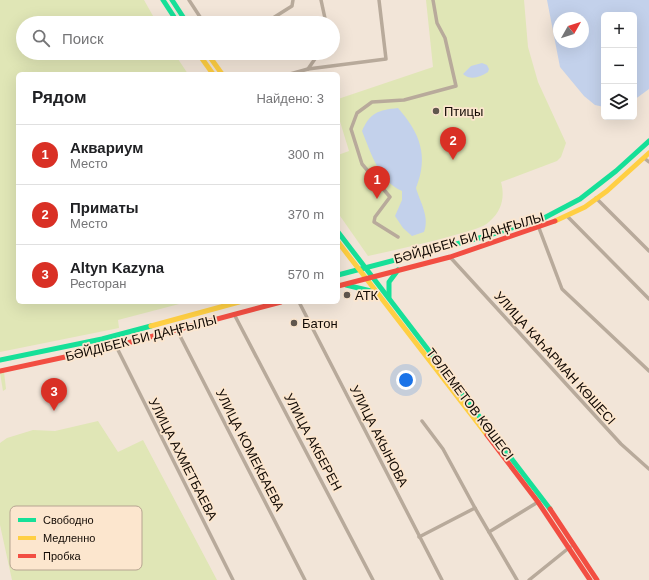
<!DOCTYPE html>
<html lang="ru">
<head>
<meta charset="utf-8">
<style>
	:root { --surface:#fff; --page:#f6f6f6; --text:#202124; --muted:#757577; --line:#e0e0e0; --accent:#d93025 }
	body { margin:0; font-family:Helvetica,sans-serif; background:var(--page); color:var(--text) }
	.controls { position:absolute; right:12px; top:12px; display:grid; overflow:hidden; border-radius:6px; box-shadow:0 4px 16px #0002 }
	.controls button { width:36px; height:36px; display:grid; place-items:center; padding:0; border:0; border-bottom:1px solid var(--line); background:var(--surface); color:var(--text); font:20px sans-serif }
	.compass { position:absolute; left:553px; top:12px; width:36px; height:36px; border-radius:50%; background:var(--surface); box-shadow:0 4px 16px #0002; rotate:51deg }
	.you { position:absolute; left:406px; top:380px; width:14px; height:14px; margin:-10px; border:3px solid #fff; border-radius:50%; background:#1a73e8; box-shadow:0 0 0 6px #1a73e833 }
	.badge { display:grid; place-items:center; width:26px; height:26px; border-radius:50%; background:var(--accent); color:#fff; font-size:13px; font-weight:700 }
	.pin { position:absolute; translate:-50% -33px; filter:drop-shadow(0 1px 2px #0008) }
	.pin::after { content:''; position:absolute; top:21px; width:14px; height:12px; background:inherit; clip-path:polygon(0 0,100% 0,50% 100%) }
	.list { margin:0; padding:0; list-style:none }
	h2 { display:flex; justify-content:space-between; align-items:center; height:52px; margin:0; padding:0 16px; font-size:17px }
	h2 small { font-size:13px; font-weight:400; color:var(--muted) }
	.list li { display:grid; grid-template-columns:26px 1fr auto; gap:12px; align-items:center; box-sizing:border-box; height:60px; padding:0 16px; border-top:1px solid var(--line) }
	.list b { display:block; font-size:15px; white-space:nowrap }
	.list p { margin:0; font-size:13px; white-space:nowrap; color:var(--muted) }
	.list em { font-size:13px; font-style:normal; color:var(--muted) }
	.icon { flex:none; width:22px; height:22px; fill:none; stroke:currentColor; stroke-width:2; stroke-linecap:round; stroke-linejoin:round }
	.map { position:relative; flex:none; width:649px; height:580px; overflow:hidden }
	.search { position:absolute; background:var(--surface); box-shadow:0 4px 16px #0002; left:16px; top:16px; width:324px; height:44px; display:flex; align-items:center; gap:10px; box-sizing:border-box; padding:0 14px; border-radius:22px; color:var(--muted); font-size:15px }
	.panel { position:absolute; background:var(--surface); box-shadow:0 4px 16px #0002; left:16px; top:72px; width:324px; height:232px; border-radius:6px }
	.map>svg:first-child { display:block }
	.green { fill:#e0e6b6 }
	.water { fill:#c3d1eb; fill-rule:evenodd }
	.lines { fill:none; stroke-linecap:round; stroke-linejoin:round }
	.street { stroke:#b8aa9b; stroke-width:3.5 }
	.fast { stroke:#16e098; stroke-width:5 }
	.slow { stroke:#ffcf43; stroke-width:5 }
	.jam { stroke:#f24e42; stroke-width:5 }
	.poi-dot { fill:#60574e; stroke:#fce6ce; stroke-width:1.5 }
	.labels { text-anchor:middle; dominant-baseline:central; stroke-width:3.5; stroke-linejoin:round; paint-order:stroke }
	.poi-label { font-size:13px; fill:#120a04; stroke:#fce6ce; text-anchor:start }
	.street-label { font-size:13px; fill:#120a04; stroke:#fce6ce }
	.key { fill:#fce6ce; stroke:#b6a491; stroke-width:1 }
	.key-label { font-size:11px; fill:#120a04 }
</style>
</head>
<body>
<div class="map">
<svg width="649" height="580" viewBox="0 0 649 580">
	<rect width="100%" height="100%" fill="#f2e5d8"/>
	<g class="green">
		<polygon points="0,0 144,0 157,23 23,23 23,53 174,53 188,74 18,74 18,302 183,303 118,320 119,328 0,352"/>
		<path d="M426,0H524L528,47L538,82L566,143L561,157L557,161L501,182C505,197 502,210 490,221C483,228 471,230 462,233C431,242 400,249 368,256L338,213V155L349,151L338,115V99L433,67Z"/>
		<polygon points="4,372 6,389 3,391 0,373"/>
		<polygon points="98,421 118,452 143,440 217,580 12,580 0,525 0,443 7,438 33,430 55,431"/>
	</g>
	<g class="water">
		<path d="M547,0H649V89L634,100V15H604V107L595,105L584,96L560,67ZM559,18H583V42H559Z"/>
		<path d="M482,63L487,65L489,69L488,72C480,77 471,81 463,74L471,66Z"/>
		<path d="M398,108C420,133 429,156 416,188C420,202 430,217 424,232L412,236L403,228L395,216L402,200V191C379,181 371,153 362,131C370,113 378,110 398,108Z"/>
	</g>
	<g class="lines">
		<g class="street">
			<polyline points="189,0 204,23"/>
			<polyline points="321,0 326,23"/>
			<polyline points="265,23 292,6 293,0"/>
			<polyline points="210,58 218,53"/>
			<polyline points="308,69 319,53"/>
			<polyline points="290,74 308,69 386,59 379,0"/>
			<polyline points="644,158 649,162"/>
			<polyline points="596,198 649,251"/>
			<polyline points="567,216 649,299"/>
			<polyline points="539,228 562,289 649,371"/>
			<polyline points="398,237 374,222 375,217 390,197 362,164 351,129 357,113 372,102 404,100 456,86 445,38 437,23 433,0"/>
			<polyline points="450,257 621,444 649,469"/>
			<polyline points="299,302 442,580"/>
			<polyline points="234,314 373,580"/>
			<polyline points="177,330 305,580"/>
			<polyline points="116,346 233,580"/>
			<polyline points="422,421 443,449 475,508"/>
			<polyline points="489,532 538,502"/>
			<polyline points="419,537 475,508 517,580"/>
			<polyline points="529,580 570,547"/>
		</g>
		<g class="fast">
			<polyline points="163,0 178,23"/>
			<polyline points="172,0 187,23"/>
			<polyline points="338,232 550,509"/>
			<polyline points="338,275 483,237 544,218 580,199 616,171 649,141"/>
			<polyline points="346,285 375,292"/>
			<polyline points="389,297 389,282 398,270"/>
			<polyline points="0,360 102,339 151,326"/>
		</g>
		<g class="slow">
			<polyline points="198,53 213,74"/>
			<polyline points="207,53 222,74"/>
			<polyline points="555,221 585,207 607,191 649,153"/>
			<polyline points="338,242 487,435"/>
			<polyline points="151,326 239,302"/>
		</g>
		<g class="jam">
			<polyline points="338,286 450,257 555,221"/>
			<polyline points="0,371 116,346 281,302"/>
			<polyline points="487,435 538,502 590,580"/>
			<polyline points="550,509 597,580"/>
		</g>
	</g>
	<g class="poi-dot">
		<circle cx="436" cy="111" r="4"/>
		<circle cx="347" cy="295" r="4"/>
		<circle cx="294" cy="323" r="4"/>
	</g>
	<g class="labels">
		<g class="poi-label">
			<text x="444" y="111">Птицы</text>
			<text x="355" y="295">АТК</text>
			<text x="302" y="323">Батон</text>
		</g>
		<g class="street-label">
			<text transform="translate(469 238) rotate(-16)">БӘЙДІБЕК БИ ДАҢҒЫЛЫ</text>
			<text transform="translate(141 338) rotate(-14)">БӘЙДІБЕК БИ ДАҢҒЫЛЫ</text>
			<text transform="translate(555 358) rotate(48)">УЛИЦА КАҺАРМАН КӨШЕСІ</text>
			<text transform="translate(470 404) rotate(53)">ТӨЛЕМЕТОВ КӨШЕСІ</text>
			<text transform="translate(379 436) rotate(63)">УЛИЦА АКЫНОВА</text>
			<text transform="translate(313 442) rotate(62)">УЛИЦА АКБЕРЕН</text>
			<text transform="translate(250 450) rotate(63)">УЛИЦА КОМЕКБАЕВА</text>
			<text transform="translate(183 459) rotate(63)">УЛИЦА АХМЕТБАЕВА</text>
		</g>
	</g>
	<rect x="10" y="506" width="132" height="64" rx="6" class="key"/>
	<rect x="18" y="518" width="18" height="4" fill="#16e098"/>
	<rect x="18" y="536" width="18" height="4" fill="#ffcf43"/>
	<rect x="18" y="554" width="18" height="4" fill="#f24e42"/>
	<g class="key-label">
		<text x="43" y="524">Свободно</text>
		<text x="43" y="542">Медленно</text>
		<text x="43" y="560">Пробка</text>
	</g>
</svg>
<div class="controls">
<button>+</button>
<button>−</button>
<button><svg class="icon" aria-label="layers" viewBox="0 0 24 24"><path d="M12 4l9 5-9 5-9-5zM3 14l9 5 9-5"/></svg></button>
</div>
<svg class="compass" viewBox="-18 -18 36 36"><path d="M0-13l5 13h-10z" fill="#e53935"/><path d="M0 13l5-13h-10z" fill="#757577"/></svg>
<div class="you"></div>
<div class="pin badge" style="left:377px;top:199px">1</div>
<div class="pin badge" style="left:453px;top:160px">2</div>
<div class="pin badge" style="left:54px;top:411px">3</div>
<div class="search"><svg class="icon" aria-label="search" viewBox="0 0 24 24"><circle cx="10" cy="10" r="6"/><path d="M15 15l6 6"/></svg>Поиск</div>
<section class="panel">
<h2>Рядом<small>Найдено: 3</small></h2>
<ul class="list">
<li><span class="badge">1</span><div><b>Аквариум</b><p>Место</p></div><em>300 m</em></li>
<li><span class="badge">2</span><div><b>Приматы</b><p>Место</p></div><em>370 m</em></li>
<li><span class="badge">3</span><div><b>Altyn Kazyna</b><p>Ресторан</p></div><em>570 m</em></li>
</ul>
</section>
</div>
</body>
</html>
